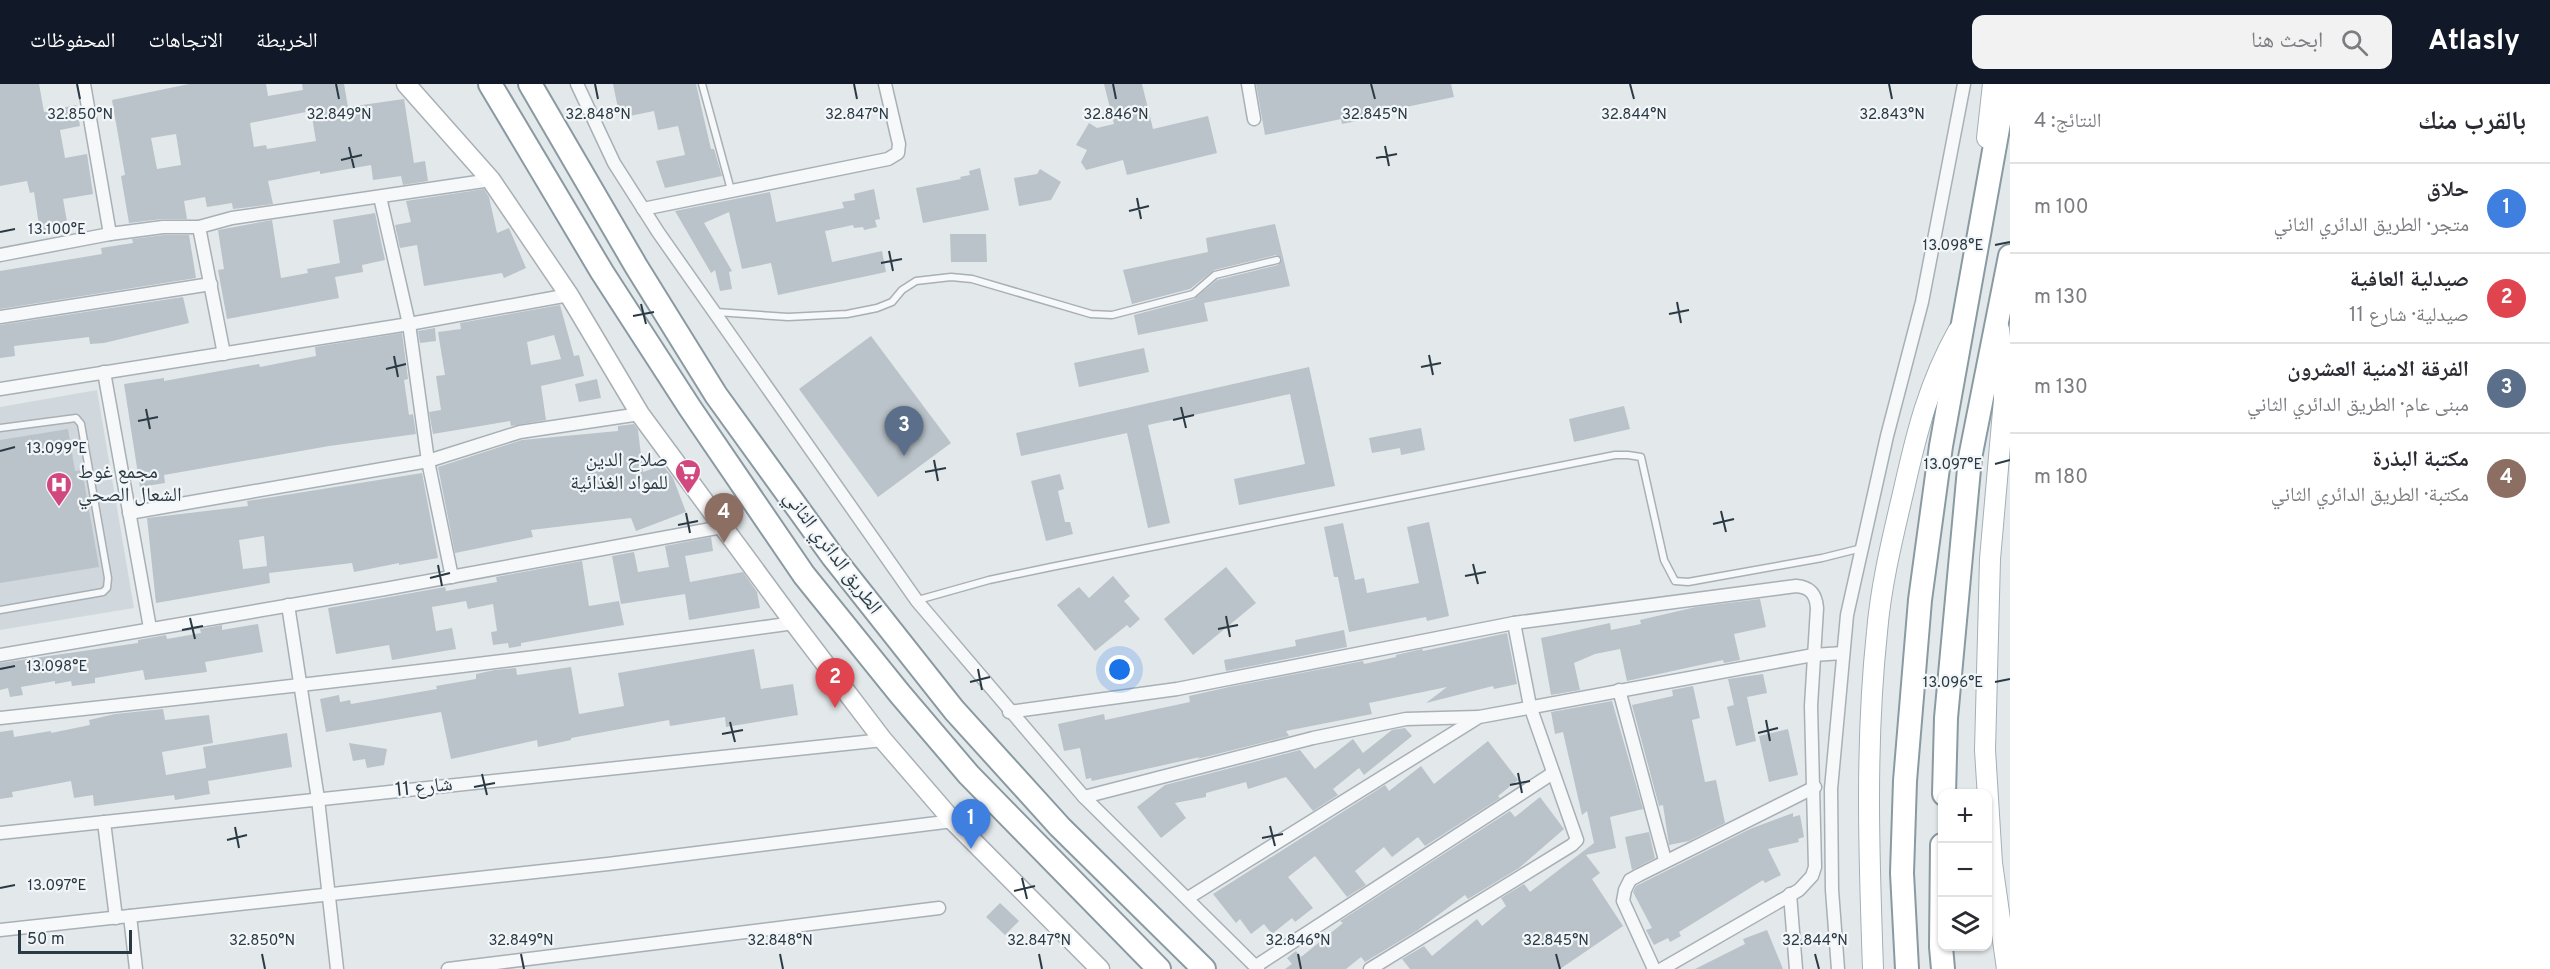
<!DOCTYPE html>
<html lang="ar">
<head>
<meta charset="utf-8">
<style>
	:root { --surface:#fff; --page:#f2f2f3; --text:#2b2b33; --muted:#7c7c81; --line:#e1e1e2; --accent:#111827 }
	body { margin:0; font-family:Overpass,"Noto Naskh Arabic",sans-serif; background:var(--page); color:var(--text); direction:rtl }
	.controls { position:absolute; right:18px; bottom:18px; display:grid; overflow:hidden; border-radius:12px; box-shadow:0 2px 4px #0004 }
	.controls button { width:54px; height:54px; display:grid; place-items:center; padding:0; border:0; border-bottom:2px solid var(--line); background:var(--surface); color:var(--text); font:30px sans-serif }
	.scale { position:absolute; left:18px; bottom:15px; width:114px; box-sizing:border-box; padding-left:6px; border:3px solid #2a3a44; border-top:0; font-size:16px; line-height:21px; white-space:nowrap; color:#2a3a44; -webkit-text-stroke:4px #f3f6f8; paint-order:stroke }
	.you { position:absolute; left:1120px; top:586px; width:21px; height:21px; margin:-15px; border:4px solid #fff; border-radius:50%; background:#1a73e8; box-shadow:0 0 0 9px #1a73e833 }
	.badge { display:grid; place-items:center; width:39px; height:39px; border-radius:50%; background:var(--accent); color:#fff; font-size:20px; font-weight:700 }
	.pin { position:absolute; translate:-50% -50px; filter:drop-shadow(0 2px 3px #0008) }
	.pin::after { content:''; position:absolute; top:32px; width:21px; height:18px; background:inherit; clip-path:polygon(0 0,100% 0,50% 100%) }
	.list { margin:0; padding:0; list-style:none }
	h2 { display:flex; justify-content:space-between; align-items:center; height:78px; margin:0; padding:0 24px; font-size:26px }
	h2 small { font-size:20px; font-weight:400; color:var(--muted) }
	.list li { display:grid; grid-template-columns:39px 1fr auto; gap:18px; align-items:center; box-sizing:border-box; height:90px; padding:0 24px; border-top:2px solid var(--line) }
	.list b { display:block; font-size:22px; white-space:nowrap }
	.list p { margin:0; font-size:20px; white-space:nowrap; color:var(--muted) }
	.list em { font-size:20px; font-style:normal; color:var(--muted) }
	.icon { flex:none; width:33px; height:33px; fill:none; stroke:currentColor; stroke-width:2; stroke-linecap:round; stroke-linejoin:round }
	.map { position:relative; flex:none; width:2010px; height:885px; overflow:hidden; direction:ltr }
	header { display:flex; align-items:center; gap:36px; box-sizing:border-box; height:84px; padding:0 30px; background:var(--accent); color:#fff }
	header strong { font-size:28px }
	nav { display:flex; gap:33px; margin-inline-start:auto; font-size:21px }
	.search { width:420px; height:54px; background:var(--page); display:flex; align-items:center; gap:15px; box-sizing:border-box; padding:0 21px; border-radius:12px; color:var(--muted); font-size:22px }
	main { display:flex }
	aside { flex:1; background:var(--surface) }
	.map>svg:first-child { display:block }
	.built { fill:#d1d8dd }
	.building { fill:#bac3c9; fill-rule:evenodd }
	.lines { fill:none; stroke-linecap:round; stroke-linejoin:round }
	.lane-casing { stroke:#a8b0b6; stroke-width:9 }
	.street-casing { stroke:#a8b0b6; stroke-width:15 }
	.secondary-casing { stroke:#a8b0b6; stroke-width:21 }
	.primary-casing { stroke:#a2b0b7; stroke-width:22 }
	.highway-casing { stroke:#8a9aa2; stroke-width:26 }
	.lane { stroke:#f6f8f9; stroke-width:6 }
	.street { stroke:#f6f8f9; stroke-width:12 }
	.secondary { stroke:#fff; stroke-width:18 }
	.primary { stroke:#fff; stroke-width:20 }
	.highway { stroke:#fff; stroke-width:22 }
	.ticks { fill:none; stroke:#2a3a44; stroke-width:2 }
	.labels { text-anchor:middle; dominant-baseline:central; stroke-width:4.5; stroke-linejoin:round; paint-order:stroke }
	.poi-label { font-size:20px; fill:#2a3a44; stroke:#f3f6f8; text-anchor:end }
	.street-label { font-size:20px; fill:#2a3a44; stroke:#f3f6f8 }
	.ticks-label { font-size:15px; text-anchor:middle; fill:#2a3a44; stroke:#f3f6f8; stroke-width:4.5; stroke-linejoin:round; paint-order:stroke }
</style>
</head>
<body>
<header>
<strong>Atlasly</strong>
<div class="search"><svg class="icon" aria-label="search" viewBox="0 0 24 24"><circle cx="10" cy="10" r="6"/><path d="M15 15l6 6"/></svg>ابحث هنا</div>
<nav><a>الخريطة</a><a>الاتجاهات</a><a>المحفوظات</a></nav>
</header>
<main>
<aside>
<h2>بالقرب منك<small>النتائج: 4</small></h2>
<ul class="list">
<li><span class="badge" style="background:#3f7fe0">1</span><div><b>حلاق</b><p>متجر · الطريق الدائري الثاني</p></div><em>100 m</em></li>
<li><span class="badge" style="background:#e0444e">2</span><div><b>صيدلية العافية</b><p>صيدلية · شارع 11</p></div><em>130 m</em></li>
<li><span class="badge" style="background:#5c6f8a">3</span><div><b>الفرقة الامنية العشرون</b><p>مبنى عام · الطريق الدائري الثاني</p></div><em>130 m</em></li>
<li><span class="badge" style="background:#8d6e63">4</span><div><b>مكتبة البذرة</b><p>مكتبة · الطريق الدائري الثاني</p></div><em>180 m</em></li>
</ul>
</aside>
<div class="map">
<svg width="2010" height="885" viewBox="0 0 2010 885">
	<rect width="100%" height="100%" fill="#e3e8eb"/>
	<polygon class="built" points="97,306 134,524 0,546 0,323"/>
	<g class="building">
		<polygon points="0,0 39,0 44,28 76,21 80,42 60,46 65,74 87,70 93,110 63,115 68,143 40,148 34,108 30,109 27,97 0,102"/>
		<path d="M189,0H266L268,12L303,6L302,0H344L348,23L404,15L414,79L425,77L428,97L403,101L401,92L373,96L371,81L320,90V87L268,97L273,120L233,125L232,119L207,123L205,113L184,117L187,135H162L129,139L121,92L125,91L112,16ZM311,27L316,57L267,65L266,61L254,63L250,39ZM176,50L181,81L157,85L151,54Z"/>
		<polygon points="613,0 696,0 711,65 714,65 722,92 665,104 656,77 685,71 678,42 658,46 654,27 620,34"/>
		<polygon points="1104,0 1142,0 1153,45 1208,32 1217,69 1127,91 1123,76 1086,86 1081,78 1087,66 1076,61 1089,39 1097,44 1114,40"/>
		<polygon points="1256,0 1451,0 1454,13 1382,28 1382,32 1342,40 1341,35 1265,51"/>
		<polygon points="980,84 989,126 923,139 916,104 961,95 960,93 970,91 969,87"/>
		<polygon points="1040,85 1061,98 1051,116 1019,122 1014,94 1037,90"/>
		<polygon points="484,105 489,113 497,149 509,144 526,184 504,194 502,189 424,202 417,161 400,164 395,141 411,138 406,117"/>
		<polygon points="874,105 880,135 875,136 877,143 864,146 863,143 854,144 853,141 825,147 832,178 882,167 886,188 778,211 771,179 742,185 729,128 704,139 732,187 729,188 732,205 720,207 715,186 711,189 675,127 770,108 776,138 844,124 842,118 855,116 854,110"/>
		<polygon points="375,129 385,176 362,181 363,188 335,193 339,214 227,235 218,186 224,185 218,146 272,136 281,194 308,189 307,185 340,179 333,136"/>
		<polygon points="1275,140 1290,202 1204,219 1208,237 1138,251 1134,231 1194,215 1217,196 1278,181 1282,175 1276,171 1214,186 1190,205 1132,220 1123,186 1208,168 1206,154"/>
		<polygon points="950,150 986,150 987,178 951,178"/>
		<polygon points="164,151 189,151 196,194 0,225 0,187 102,170 101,164 133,159 132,155"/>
		<polygon points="183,213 189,239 104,259 90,260 89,253 14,262 15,272 0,274 0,241"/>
		<path d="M560,221L574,272L579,271L584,292L541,302L546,336L511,342L510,337L433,350L429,328L441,326L436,292L445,291L438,248L461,245L460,239ZM554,251L561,275L531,281L527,258Z"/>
		<polygon points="435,244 436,257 420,259 418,247"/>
		<polygon points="402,249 408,295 404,296 409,331 413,330 416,350 329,362 164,391 165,399 140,403 124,300 164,294 164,297 259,280 260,283 316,272 315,263"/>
		<polygon points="871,252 951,359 878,413 799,305"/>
		<polygon points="1144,264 1149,288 1079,303 1074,279"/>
		<polygon points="1309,283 1335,402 1239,421 1234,395 1305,380 1290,310 1148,341 1170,439 1148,444 1127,349 1021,372 1016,349"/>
		<polygon points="597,295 601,314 579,318 575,300"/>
		<polygon points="1624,322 1630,345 1574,358 1569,335"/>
		<polygon points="634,340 638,346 643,388 663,381 673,394 686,428 636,447 631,434 531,446 533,453 455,469 438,383 522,356 618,347 618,342"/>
		<polygon points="1421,344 1425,366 1401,371 1400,364 1372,369 1369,354"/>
		<polygon points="68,345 75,387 82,386 99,483 0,499 0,356"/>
		<path d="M422,389L438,474L399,481V479L354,488L352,479L269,489L270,499L156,519L147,434L248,422L247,417ZM264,452L267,482L243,485L239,456Z"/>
		<polygon points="1060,390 1064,405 1058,407 1065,438 1070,438 1073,450 1046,457 1031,397"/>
		<polygon points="1429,438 1449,532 1427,537 1426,533 1349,548 1338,493 1334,493 1324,443 1343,439 1355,496 1364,494 1367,509 1419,499 1407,443"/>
		<polygon points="711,453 713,467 685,472 690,498 743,488 757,508 760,524 689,536 685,510 621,520 612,472 634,468 638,488 669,483 665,462"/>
		<polygon points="582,477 589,522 619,517 624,541 521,559 521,562 509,564 508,559 493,561 491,548 497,547 493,520 468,525 466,517 432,523 436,547 452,544 456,565 392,576 389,561 336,570 328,524 445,503 446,507 497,498 496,493"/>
		<polygon points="1226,483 1256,519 1193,571 1164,535"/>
		<polygon points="1113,492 1130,512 1124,517 1140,535 1130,544 1127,541 1095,567 1057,521 1079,503 1089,514"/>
		<polygon points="1760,515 1766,543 1734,550 1740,576 1724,579 1723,576 1627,597 1620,565 1595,570 1574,579 1580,606 1551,611 1541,554 1610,539 1611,546 1641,540 1640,536 1696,523"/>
		<polygon points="258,540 263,568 205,578 207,588 145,596 143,586 95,594 95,599 72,602 71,597 55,600 55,597 21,603 23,611 10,613 8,604 0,606 0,579 138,559 138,556 166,551 167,555 201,549 200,545 222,541 222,546"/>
		<polygon points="1344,546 1347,563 1226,587 1224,576 1296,562 1295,556"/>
		<polygon points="1507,549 1517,600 1494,605 1493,602 1426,619 1447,603 1369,619 1372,630 1286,647 1289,652 1197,675 1200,673 1092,697 1091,694 1086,695 1080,664 1064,667 1058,640 1104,630 1105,636 1190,618 1189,612 1229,603 1363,577 1364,580 1396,573 1396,571 1422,565 1423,567"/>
		<polygon points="754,565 761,605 793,600 798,631 726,643 725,633 670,642 669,636 571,654 571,656 538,663 537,656 451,675 441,628 326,648 320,615 339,611 340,618 350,616 351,620 437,605 436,602 476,595 476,590 495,586 516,584 517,591 571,583 579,630 624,622 618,589"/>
		<polygon points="1763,590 1767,609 1747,613 1756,657 1736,662 1727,623 1734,621 1728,595"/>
		<polygon points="1693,602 1700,634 1692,636 1705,698 1716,696 1725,739 1689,757 1669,761 1663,721 1659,722 1632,621 1673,612 1672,606"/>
		<polygon points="1612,617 1643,725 1610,733 1616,764 1586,771 1600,789 1592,795 1623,842 1560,885 1410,885 1402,875 1424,862 1432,872 1477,835 1482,842 1506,822 1501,814 1524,800 1530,808 1594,759 1587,727 1582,731 1563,648 1555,650 1551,628"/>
		<polygon points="163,625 165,636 209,631 213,659 162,668 166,691 206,684 203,663 287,649 292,683 208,697 210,710 175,716 174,711 94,722 93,711 74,714 71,697 12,708 13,713 0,715 0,648 13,646 14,653 51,647 51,649 90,641 89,636 115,630"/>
		<polygon points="1405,644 1412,652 1364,691 1359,684 1333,705 1338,711 1313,727 1286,693 1248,705 1246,698 1206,709 1206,713 1175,719 1186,734 1161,754 1137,723 1165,701 1300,666 1315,685 1353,655 1363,669 1392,646"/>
		<polygon points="1788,645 1798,691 1769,698 1759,652"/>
		<polygon points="1488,657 1518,696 1498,712 1500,714 1425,762 1418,753 1392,773 1384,763 1355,787 1366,801 1347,813 1315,772 1288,793 1313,824 1295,838 1292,834 1272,850 1264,840 1251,850 1240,835 1236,839 1213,810 1385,701 1389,707 1421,682 1434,700"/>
		<polygon points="349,659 387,665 384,681 367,684 365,675 353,677"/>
		<polygon points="1540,713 1564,745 1519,784 1468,815 1465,811 1418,846 1365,878 1361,873 1346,885 1285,885 1292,880 1287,874 1296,867 1301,873 1343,839 1340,837 1510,727 1515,733"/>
		<polygon points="1793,729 1793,733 1800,731 1804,753 1798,755 1799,758 1768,765 1781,791 1765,799 1763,796 1679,848 1681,852 1670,858 1668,854 1654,861 1646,846 1652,844 1633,808 1636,802 1750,745"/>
		<polygon points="1649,748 1655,774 1632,786 1625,753"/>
		<polygon points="1000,819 1019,837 1005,851 986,833"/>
		<polygon points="1767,846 1783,885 1695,885 1745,860 1743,855"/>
	</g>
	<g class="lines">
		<defs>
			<g id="lane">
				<polyline points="702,0 731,106"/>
				<polyline points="716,228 788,233 847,230 877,224 892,218 902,206 916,197 951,193 972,195 1091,230 1112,231 1193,210 1215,191 1277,176"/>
				<polyline points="0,344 76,334 81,340 108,494 107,504 103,508 0,526"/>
				<polyline points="918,516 989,496 1051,483 1615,371 1628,371 1641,373 1664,476 1675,497 1688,498 1822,474 1862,464"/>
			</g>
			<g id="street">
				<polyline points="84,0 110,150"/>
				<polyline points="577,0 614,79 658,148 917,517 1084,713 1258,885"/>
				<polyline points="1248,0 1254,35"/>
				<polyline points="380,113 409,240 428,377 452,493"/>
				<polyline points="643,125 888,75 898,69 899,60 885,0"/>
				<polyline points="199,143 224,270"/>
				<polyline points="0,171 110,150 163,143 199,143 232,134 491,96"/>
				<polyline points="0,233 211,200"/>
				<polyline points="104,288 150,544"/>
				<polyline points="0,305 409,240 569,211"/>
				<polyline points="129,429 428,377 520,348 640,330"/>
				<polyline points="288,521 318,715 337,885"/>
				<polyline points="0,571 385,505 722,443"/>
				<polyline points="1619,606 1665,776"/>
				<path d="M1009,628L1177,605L1514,539L1796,502C1810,503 1816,510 1817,524L1811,622L1815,783L1812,792L1799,806L1662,885"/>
				<path d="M0,634C265,606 530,576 794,539"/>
				<polyline points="1084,713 1313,654 1406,635 1478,633"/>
				<polyline points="104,738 116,834"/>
				<polyline points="0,749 883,656"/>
				<polyline points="1790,810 1796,885"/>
				<polyline points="1188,814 1479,633 1813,571 1843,569"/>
				<polyline points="130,832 136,885"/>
				<polyline points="0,846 608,780 953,737"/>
				<polyline points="1256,882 1553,689"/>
				<polyline points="448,885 939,824"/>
				<polyline points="1370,885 1572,761 1577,756 1530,622 1514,539"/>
				<polyline points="1654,885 1623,817 1625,806 1630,796 1639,791 1815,703"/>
				<polyline points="1838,885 1832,806 1831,705 1847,531 1887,352 1922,218 1964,0"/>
			</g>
			<polyline id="secondary" points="406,0 491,96 569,211 640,330 794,539 883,656 953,737 1100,885"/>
			<g id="primary">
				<polyline points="1987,54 1993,0"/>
				<polyline points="1999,245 2004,289 2004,316 1990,475 1985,666 1992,779 2007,885"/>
				<path d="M1873,885C1869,773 1865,660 1877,548C1881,500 1893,452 1904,405C1917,347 1929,299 1958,247"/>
			</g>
			<g id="highway">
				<polyline points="490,0 602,188 690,324 804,491 900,610 969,691 1159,885"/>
				<polyline points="530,0 636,182 716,311 833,473 954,626 1060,743 1204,885"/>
				<polyline points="1944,710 1946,634 1970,374 2010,172"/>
				<polyline points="1942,761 1941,863 1943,885"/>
				<polyline points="1907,885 1902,789 1905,697 1920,516 1941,362 2006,0"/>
			</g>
		</defs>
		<use href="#lane" class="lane-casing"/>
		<use href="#street" class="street-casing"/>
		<use href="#secondary" class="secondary-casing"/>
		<use href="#primary" class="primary-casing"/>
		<use href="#highway" class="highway-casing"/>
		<use href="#lane" class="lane"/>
		<use href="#street" class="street"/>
		<use href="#secondary" class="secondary"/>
		<use href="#primary" class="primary"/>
		<use href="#highway" class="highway"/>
	</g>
	<path class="ticks" d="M77,0L80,15M336,0L339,15M595,0L598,15M854,0L857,15M1113,0L1116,15M1371,0L1375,15M1630,0L1634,15M1889,0L1892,15M1385,62L1389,82M349,63L354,84M1376,74L1397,70M341,76L362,71M1137,114L1141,135M1129,127L1149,122M0,148L15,145M1995,161L2010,158M889,167L893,187M881,179L902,175M1677,218L1681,239M641,220L646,240M1669,230L1689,226M633,232L654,228M1429,271L1433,291M394,272L398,293M1421,283L1441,279M386,285L406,280M1181,323L1186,344M146,325L150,345M1173,336L1194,331M138,337L158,333M0,367L15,363M934,376L938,397M1995,380L2010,376M925,388L946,384M1721,427L1726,448M686,429L690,449M1713,440L1734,435M678,441L698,437M1473,480L1478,500M438,481L442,502M1465,492L1486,488M430,494L450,489M1226,532L1230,553M190,534L195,555M1218,545L1238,541M182,546L203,542M0,585L15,582M978,585L982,606M970,598L990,593M1995,598L2010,595M1766,636L1770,657M730,638L735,658M1758,649L1778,644M722,650L743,646M1518,689L1522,709M482,690L487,711M1510,701L1530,697M474,703L495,699M1270,742L1275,762M235,743L239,764M1262,754L1283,750M227,756L247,751M1022,794L1027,815M0,804L15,801M1014,807L1035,802M262,870L265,885M521,870L524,885M780,870L783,885M1039,870L1042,885M1298,870L1301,885M1556,870L1560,885M1815,870L1819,885"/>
	<defs>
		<symbol id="supermarket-pin" viewBox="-11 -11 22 30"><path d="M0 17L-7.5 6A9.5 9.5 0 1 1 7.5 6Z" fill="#d1477e" stroke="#f3f6f8"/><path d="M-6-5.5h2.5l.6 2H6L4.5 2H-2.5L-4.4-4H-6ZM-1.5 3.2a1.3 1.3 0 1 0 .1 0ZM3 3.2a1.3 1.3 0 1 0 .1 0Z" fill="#fff"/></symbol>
		<symbol id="hospital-pin" viewBox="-11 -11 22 30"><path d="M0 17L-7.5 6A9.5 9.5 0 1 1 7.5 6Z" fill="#d1477e" stroke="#f3f6f8"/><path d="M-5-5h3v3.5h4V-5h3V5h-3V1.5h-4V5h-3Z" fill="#fff"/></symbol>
	</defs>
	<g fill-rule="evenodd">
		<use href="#supermarket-pin" x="673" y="373" width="30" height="40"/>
		<use href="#hospital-pin" x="44" y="386" width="30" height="40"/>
	</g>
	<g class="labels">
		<g class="poi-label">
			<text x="668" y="377">صلاح الدين<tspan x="668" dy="23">للمواد الغذائية</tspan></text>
			<text x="78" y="389" text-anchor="start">مجمع غوط<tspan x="78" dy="23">الشعال الصحي</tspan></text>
		</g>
		<g class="street-label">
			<text transform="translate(832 469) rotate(53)">الطريق الدائري الثاني</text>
			<text transform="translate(424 704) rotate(-6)">شارع 11</text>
		</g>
	</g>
	<g class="ticks-label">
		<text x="80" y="35">32.850°N</text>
		<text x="339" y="35">32.849°N</text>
		<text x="598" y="35">32.848°N</text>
		<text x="857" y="35">32.847°N</text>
		<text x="1116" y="35">32.846°N</text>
		<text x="1375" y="35">32.845°N</text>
		<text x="1634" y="35">32.844°N</text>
		<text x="1892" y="35">32.843°N</text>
		<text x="57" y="150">13.100°E</text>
		<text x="1953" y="166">13.098°E</text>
		<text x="57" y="369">13.099°E</text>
		<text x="1953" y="385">13.097°E</text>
		<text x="57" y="587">13.098°E</text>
		<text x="1953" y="603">13.096°E</text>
		<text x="57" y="806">13.097°E</text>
		<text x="262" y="861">32.850°N</text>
		<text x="521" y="861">32.849°N</text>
		<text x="780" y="861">32.848°N</text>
		<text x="1039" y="861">32.847°N</text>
		<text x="1298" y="861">32.846°N</text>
		<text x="1556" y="861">32.845°N</text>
		<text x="1815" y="861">32.844°N</text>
	</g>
</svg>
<div class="controls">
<button>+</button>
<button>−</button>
<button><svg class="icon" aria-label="layers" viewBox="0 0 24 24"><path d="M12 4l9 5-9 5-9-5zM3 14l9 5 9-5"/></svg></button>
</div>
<div class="scale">50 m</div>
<div class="you"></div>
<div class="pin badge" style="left:971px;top:765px;background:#3f7fe0">1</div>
<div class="pin badge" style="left:835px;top:624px;background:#e0444e">2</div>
<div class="pin badge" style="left:904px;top:372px;background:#5c6f8a">3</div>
<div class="pin badge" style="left:724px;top:459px;background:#8d6e63">4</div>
</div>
</main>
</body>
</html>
